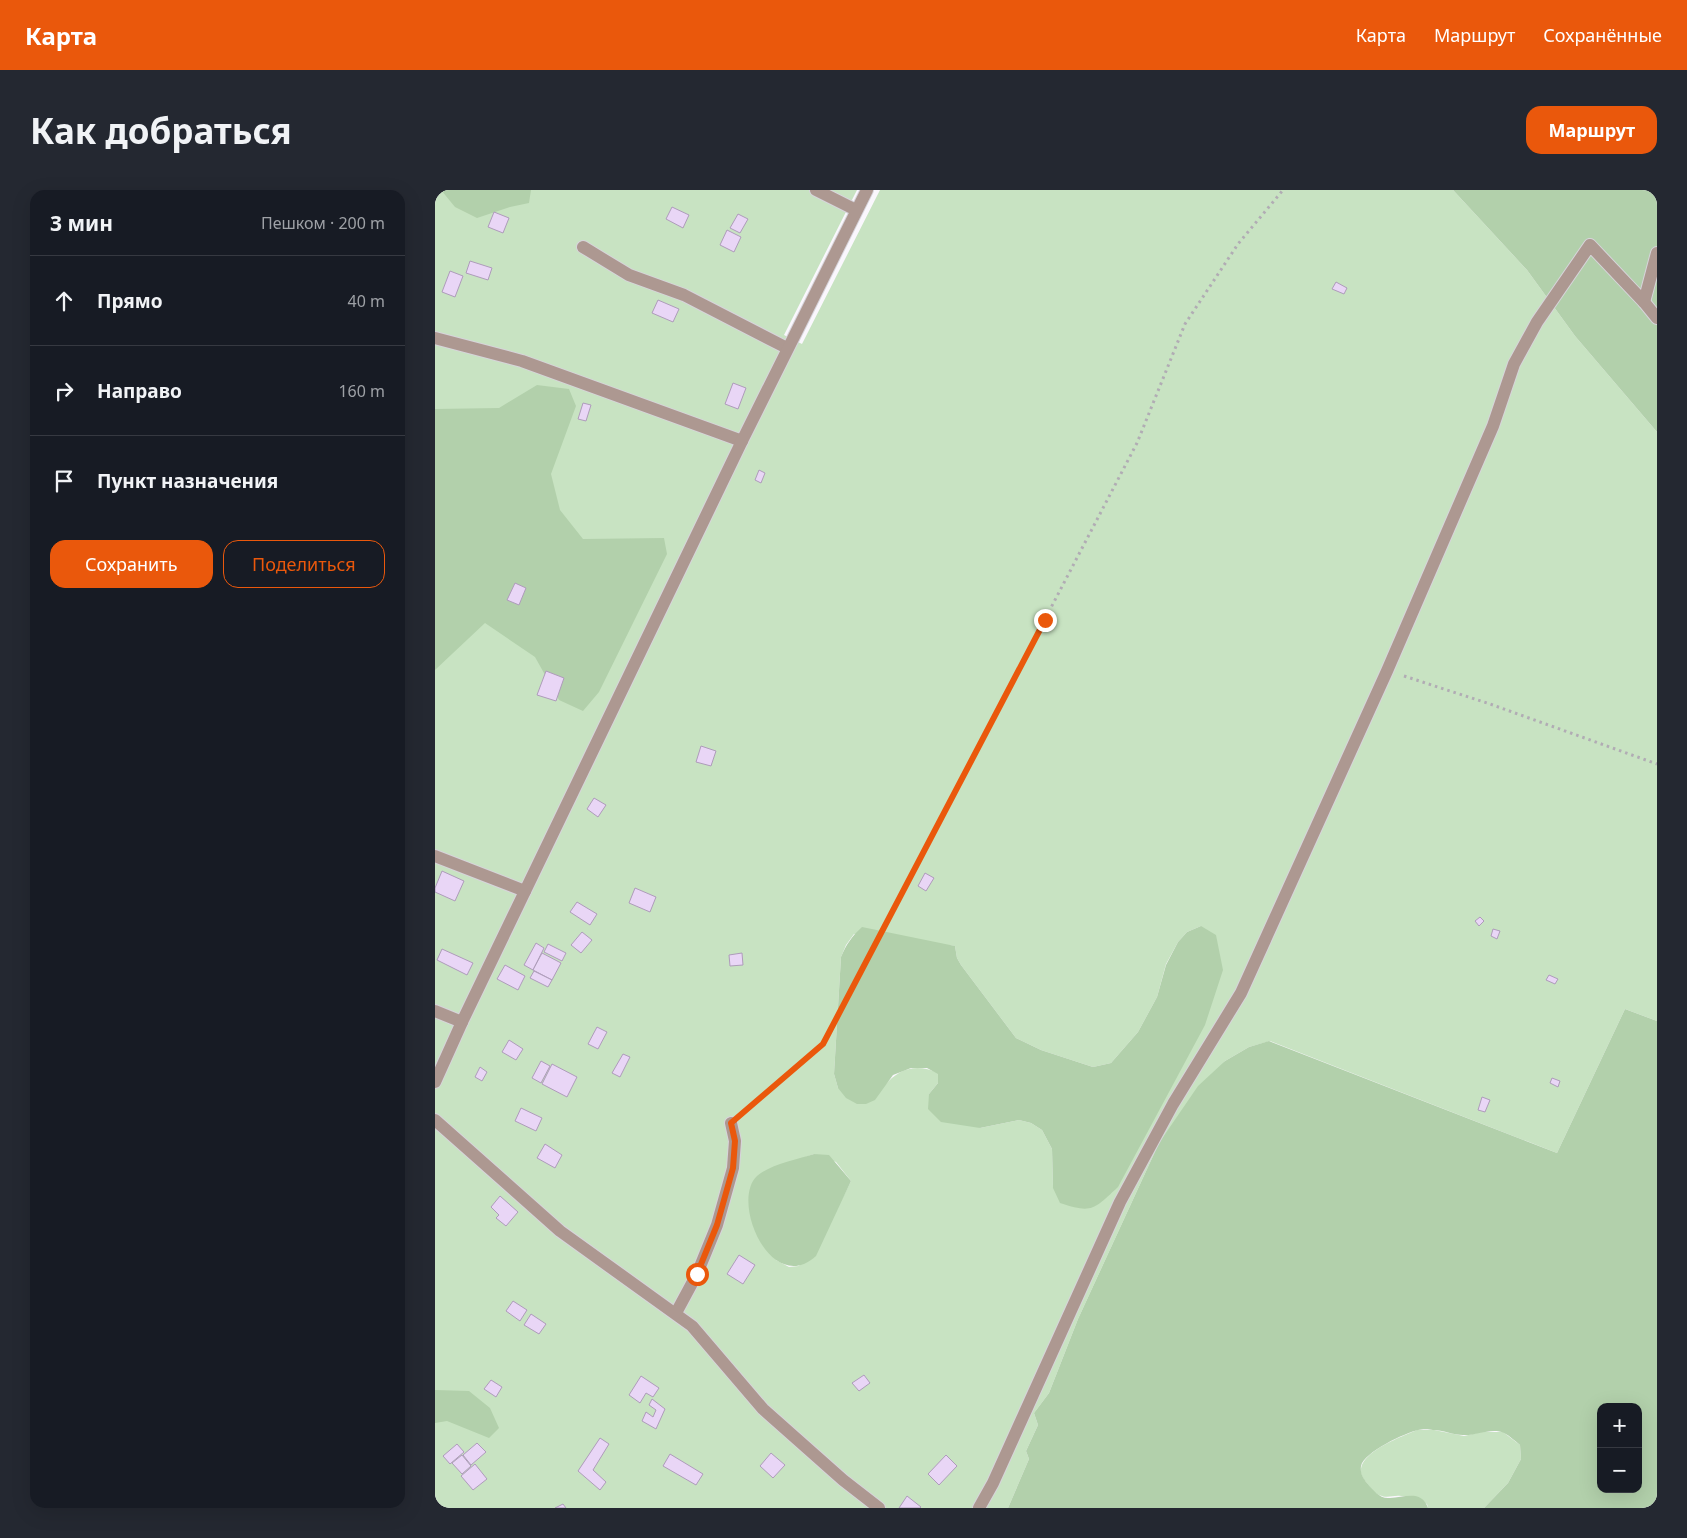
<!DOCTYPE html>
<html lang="ru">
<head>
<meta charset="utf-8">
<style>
	:root { --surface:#171b24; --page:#242831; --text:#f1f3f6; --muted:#9ea1a6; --line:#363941; --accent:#ea580c }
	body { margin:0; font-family:"Noto Sans",sans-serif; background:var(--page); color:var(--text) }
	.controls { position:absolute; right:15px; bottom:15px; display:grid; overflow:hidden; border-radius:10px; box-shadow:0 5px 20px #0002 }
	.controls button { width:45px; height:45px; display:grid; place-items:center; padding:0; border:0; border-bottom:1px solid var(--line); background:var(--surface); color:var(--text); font:25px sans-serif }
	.stop { position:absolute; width:15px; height:15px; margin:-11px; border:4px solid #ea580c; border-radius:50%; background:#fff }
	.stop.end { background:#ea580c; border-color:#fff; box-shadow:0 1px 5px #0008 }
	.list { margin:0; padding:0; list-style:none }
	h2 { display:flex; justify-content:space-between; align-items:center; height:65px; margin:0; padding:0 20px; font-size:21px }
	h2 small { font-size:16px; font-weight:400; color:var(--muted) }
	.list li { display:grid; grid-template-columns:32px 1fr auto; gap:15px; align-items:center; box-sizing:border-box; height:90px; padding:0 20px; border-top:1px solid var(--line) }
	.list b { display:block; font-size:19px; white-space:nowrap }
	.list em { font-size:16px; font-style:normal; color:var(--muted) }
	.actions { display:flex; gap:10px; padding:15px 20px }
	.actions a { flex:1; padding:11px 0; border:1px solid var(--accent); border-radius:15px; text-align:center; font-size:18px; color:var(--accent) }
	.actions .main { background:var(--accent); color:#fff }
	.icon { flex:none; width:28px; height:28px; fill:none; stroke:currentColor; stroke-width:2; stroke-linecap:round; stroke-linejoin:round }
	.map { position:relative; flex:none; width:1222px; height:1318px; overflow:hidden; border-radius:15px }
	header { display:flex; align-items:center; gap:30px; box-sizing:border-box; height:70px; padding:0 25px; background:var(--accent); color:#fff }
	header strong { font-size:24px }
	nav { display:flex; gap:28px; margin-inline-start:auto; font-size:18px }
	.intro { display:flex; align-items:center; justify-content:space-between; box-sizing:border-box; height:120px; padding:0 30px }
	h1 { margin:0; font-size:35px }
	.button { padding:12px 22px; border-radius:15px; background:var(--accent); color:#fff; font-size:18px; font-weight:700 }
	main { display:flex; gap:30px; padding:0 30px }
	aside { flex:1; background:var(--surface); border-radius:15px; box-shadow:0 5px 20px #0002 }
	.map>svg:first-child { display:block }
	.green { fill:#c8e3c2; fill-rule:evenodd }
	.forest { fill:#b2d0ab; fill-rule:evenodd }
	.building { fill:#e9d6f6; stroke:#ae9cba }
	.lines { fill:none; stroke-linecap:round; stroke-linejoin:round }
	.minor-casing { stroke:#d7d4db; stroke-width:14 }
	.path { stroke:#b1acb4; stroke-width:3; stroke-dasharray:2.5 4; stroke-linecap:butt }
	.minor { stroke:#ad9891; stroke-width:12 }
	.route { stroke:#ea580c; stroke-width:6 }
</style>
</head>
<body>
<header>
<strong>Карта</strong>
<nav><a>Карта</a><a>Маршрут</a><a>Сохранённые</a></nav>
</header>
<div class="intro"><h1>Как добраться</h1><a class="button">Маршрут</a></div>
<main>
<aside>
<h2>3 мин<small>Пешком · 200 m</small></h2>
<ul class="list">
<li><svg class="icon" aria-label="ahead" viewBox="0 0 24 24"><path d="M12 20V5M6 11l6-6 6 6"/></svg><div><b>Прямо</b></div><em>40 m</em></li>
<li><svg class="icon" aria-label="right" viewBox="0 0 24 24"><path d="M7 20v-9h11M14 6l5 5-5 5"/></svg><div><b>Направо</b></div><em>160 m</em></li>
<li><svg class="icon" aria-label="arrive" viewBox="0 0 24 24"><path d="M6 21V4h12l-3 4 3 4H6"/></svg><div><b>Пункт назначения</b></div></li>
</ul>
<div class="actions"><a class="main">Сохранить</a><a>Поделиться</a></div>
</aside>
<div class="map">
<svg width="1222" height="1318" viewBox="0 0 1222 1318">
	<rect width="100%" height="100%" fill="#faf7fd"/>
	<g class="green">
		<path d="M0,0H422L349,145L367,154L445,0H1018L1092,80L1140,146L1222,242V831L1190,819L1122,963L835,851L814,857L790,871L724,953L643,1129L614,1203L599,1223L603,1235L591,1261L594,1269L573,1318H0ZM766,736L618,998L617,959L607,940L596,933L584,930L545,938L494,904L503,893V883C482,873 464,878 449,896L403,898L399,884L406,767L411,755L419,744L520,756L522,768L526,775L581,848L606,860L658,877L676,873L703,842L722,807L731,774L743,752L752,742ZM379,964L401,972L416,991L407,1009L364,1076L354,1077L341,1070L331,981Z"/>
		<path d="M982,1240H999L1029,1246L1046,1242H1068L1085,1255L1086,1269L1073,1293L1049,1318H993L992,1314C984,1312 974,1306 966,1306C957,1305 953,1309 944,1305C938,1303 935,1296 931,1292C909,1267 966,1247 982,1240Z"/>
	</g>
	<g class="forest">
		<polygon points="6,0 96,0 94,13 75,17 42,28 20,17"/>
		<polygon points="1018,0 1222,0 1222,242 1140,146 1092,80"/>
		<polygon points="102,195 134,199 141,216 116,284 125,320 148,349 229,348 232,364 164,502 148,521 124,510 100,467 50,433 0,480 0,219 64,218"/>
		<path d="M766,736L781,745L788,780L770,835L683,997C659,1019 658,1024 625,1013L618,998L617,959L607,940L596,933L584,930L545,938L506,932L493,919L494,904L503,893V884L492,878H476L458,885L440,910L431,914H422L411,908L403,898L399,884L406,767C411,755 417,746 427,737L520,756L522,768L526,775L581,848L606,860L658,877L676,873L703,842L722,807L731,775L743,752L752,742Z"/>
		<path d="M1190,819L1222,831V1318H1049L1073,1293L1086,1269L1085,1255C1080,1251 1075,1246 1069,1243C1057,1237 1041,1246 1028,1245C1018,1245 1008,1240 998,1240C994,1239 987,1239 983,1240C970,1243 929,1262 926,1276C925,1283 928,1288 932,1293C938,1300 944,1308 953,1308C967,1309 986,1298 993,1318H573L594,1269L591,1261L603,1235L599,1223L614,1203L643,1129L724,953L763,896L790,871L814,857L834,851L1122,963ZM1166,1217H1203V1299H1166Z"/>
		<path d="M379,964L394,965L416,991L381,1066C336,1107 295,1011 322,986C334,975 363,969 379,964Z"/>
		<polygon points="0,1200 34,1201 55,1218 64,1238 54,1248 12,1231 0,1233"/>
	</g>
	<g class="building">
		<polygon points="237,17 254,25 248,38 231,29"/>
		<polygon points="59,22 74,28 68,43 53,37"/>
		<polygon points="303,24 313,29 305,43 295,38"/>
		<polygon points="292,40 306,47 299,62 285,55"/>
		<polygon points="35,71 57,78 53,90 31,83"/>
		<polygon points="15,81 28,86 20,107 7,102"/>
		<polygon points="901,92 912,98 909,104 897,99"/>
		<polygon points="223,110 244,119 238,132 217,123"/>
		<polygon points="298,193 311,198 303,219 290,214"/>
		<polygon points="148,213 156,215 151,231 143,229"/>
		<polygon points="324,280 330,283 326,293 320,290"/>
		<polygon points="80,393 91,398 84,415 72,410"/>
		<polygon points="111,481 129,488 121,511 102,505"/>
		<polygon points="266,556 281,561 276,576 261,572"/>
		<polygon points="159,608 171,615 163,627 152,619"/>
		<polygon points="7,681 29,691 20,711 0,702 0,698"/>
		<polygon points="490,683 499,688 491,701 483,696"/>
		<polygon points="200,698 221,707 215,722 194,713"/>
		<polygon points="142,712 162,724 155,735 135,722"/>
		<polygon points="1045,727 1049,731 1044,736 1040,731"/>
		<polygon points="1058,739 1065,741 1062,749 1056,746"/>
		<polygon points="147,742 157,750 146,763 136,755"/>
		<polygon points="101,753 109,758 98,780 89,775"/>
		<polygon points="113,754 131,763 127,771 109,762"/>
		<polygon points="7,759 38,773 32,785 2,770"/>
		<polygon points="107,763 126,773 117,790 98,780"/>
		<polygon points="307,763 308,775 295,776 294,765"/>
		<polygon points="70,775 90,786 83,800 62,789"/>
		<polygon points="99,781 117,790 113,797 95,788"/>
		<polygon points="1114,785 1123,789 1120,794 1111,790"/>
		<polygon points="162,837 172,842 163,859 153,854"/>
		<polygon points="74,850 88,859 81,870 67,862"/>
		<polygon points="188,864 195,867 185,887 177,883"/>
		<polygon points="106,871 115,876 106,893 97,888"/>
		<polygon points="117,874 142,887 132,907 107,894"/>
		<polygon points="45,877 52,882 47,891 40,887"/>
		<polygon points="1117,888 1125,891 1123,897 1115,893"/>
		<polygon points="1047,907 1055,910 1050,922 1043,920"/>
		<polygon points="86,918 107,928 101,941 80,931"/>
		<polygon points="110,954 127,965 120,978 102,968"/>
		<polygon points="65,1006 83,1022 71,1036 61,1028 64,1025 56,1017"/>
		<polygon points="304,1065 320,1075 308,1094 292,1084"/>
		<polygon points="78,1111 92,1120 85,1131 71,1121"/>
		<polygon points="96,1124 111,1134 104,1144 89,1135"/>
		<polygon points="429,1185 435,1193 424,1201 417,1193"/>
		<polygon points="206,1186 224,1198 218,1207 211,1203 205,1213 194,1205"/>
		<polygon points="56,1190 67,1197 61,1207 49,1199"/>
		<polygon points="217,1209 230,1219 221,1239 207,1231 211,1222 218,1227 221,1220 214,1215"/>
		<polygon points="165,1248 174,1254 158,1280 171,1292 165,1300 143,1281"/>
		<polygon points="42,1253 51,1262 36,1275 28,1265"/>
		<polygon points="22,1254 29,1262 15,1274 8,1266"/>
		<polygon points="336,1263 350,1275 338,1288 325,1276"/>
		<polygon points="235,1264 268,1284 261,1295 228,1276"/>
		<polygon points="27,1265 36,1276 27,1284 17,1273"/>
		<polygon points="511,1265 522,1276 504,1295 493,1284"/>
		<polygon points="40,1274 52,1289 38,1300 26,1286"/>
		<polygon points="472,1306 486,1317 485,1318 464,1318"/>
		<polygon points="128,1314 131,1318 120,1318"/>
	</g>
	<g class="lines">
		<defs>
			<g id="minor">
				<polyline points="381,0 421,20"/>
				<polyline points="148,57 194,85 249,105 352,158"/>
				<polyline points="1209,112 1222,128"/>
				<polyline points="0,148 87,171 307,251"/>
				<polyline points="0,666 90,701"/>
				<polyline points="0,821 27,832"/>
				<polyline points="0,892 27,832 307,251 432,0"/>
				<polyline points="0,930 125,1041 257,1136 328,1219 408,1290 444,1318"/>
				<polyline points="241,1123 262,1084 282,1035 298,978 300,951 296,933"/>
				<polyline points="544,1318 558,1293 685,1012 738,914 806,803 952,481 1058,236 1079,174 1102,132 1155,55 1209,112 1222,63"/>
			</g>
		</defs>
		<use href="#minor" class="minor-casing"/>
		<g class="path">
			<polyline points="969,486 1055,514 1222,574"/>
			<polyline points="309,922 388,854 702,253 750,134 803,54 848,0"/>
		</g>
		<use href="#minor" class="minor"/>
	</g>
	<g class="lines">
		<polyline class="route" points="262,1084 282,1035 298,978 300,951 296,933 388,854 610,430"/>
	</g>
</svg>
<div class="controls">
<button>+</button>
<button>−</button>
</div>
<div class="stop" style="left:262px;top:1084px"></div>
<div class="stop end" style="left:610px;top:430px"></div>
</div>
</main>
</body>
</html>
